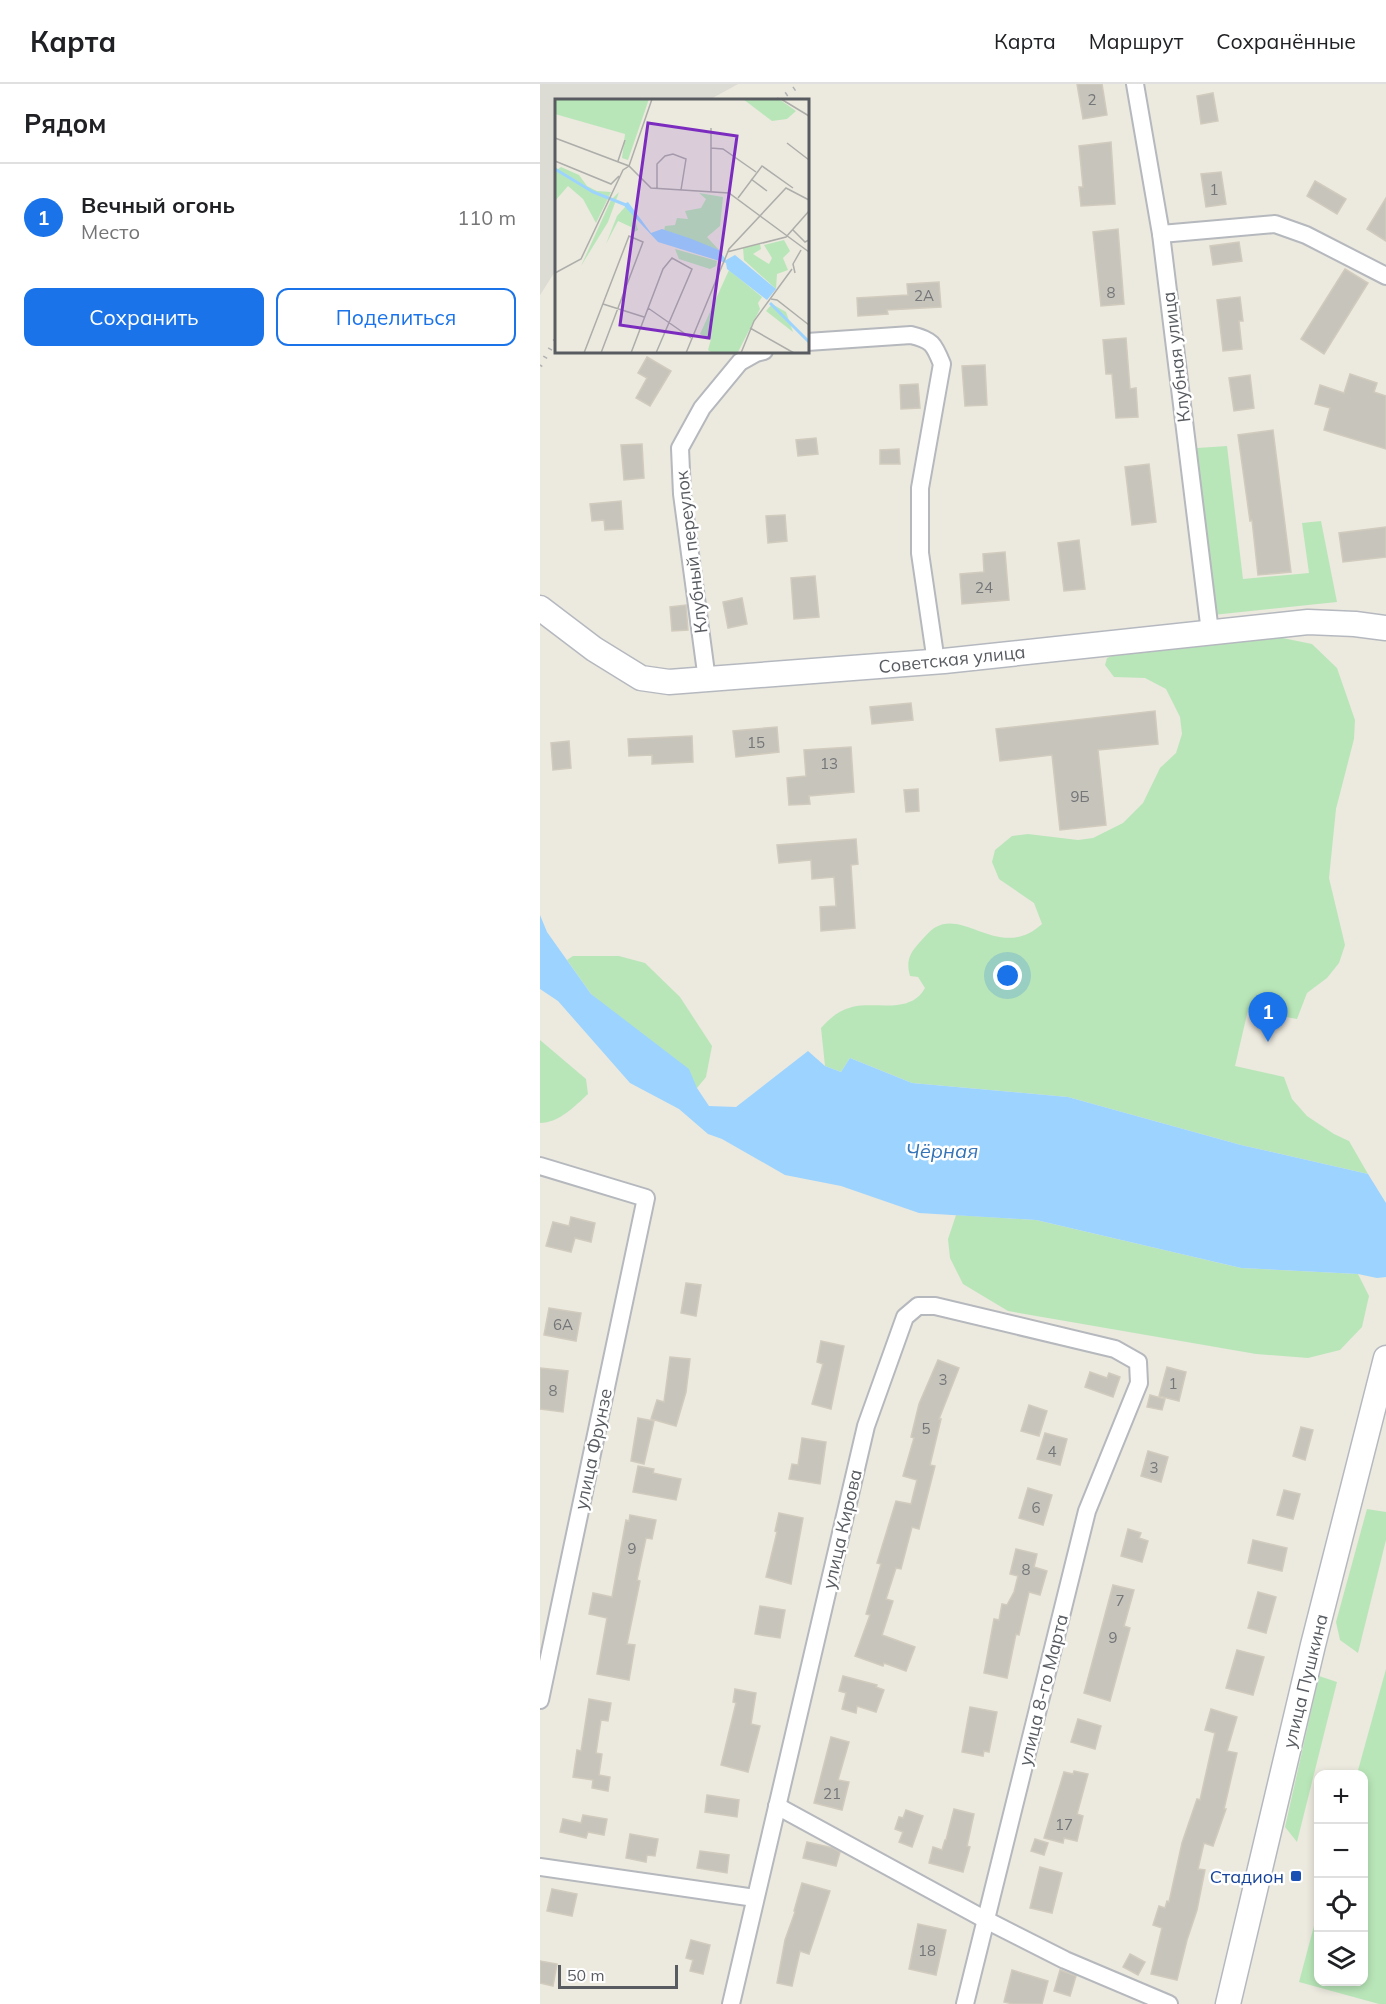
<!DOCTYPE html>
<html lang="ru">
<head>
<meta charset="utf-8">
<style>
	:root { --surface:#fff; --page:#f6f6f6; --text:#202124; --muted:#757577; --line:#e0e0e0; --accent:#1a73e8 }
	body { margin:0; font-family:Mulish,sans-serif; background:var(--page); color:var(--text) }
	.controls { position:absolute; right:18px; bottom:18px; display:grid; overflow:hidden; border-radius:12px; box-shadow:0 3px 9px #0003 }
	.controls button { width:54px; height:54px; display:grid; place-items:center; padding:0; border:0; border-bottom:2px solid var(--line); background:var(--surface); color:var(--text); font:30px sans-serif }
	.scale { position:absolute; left:18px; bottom:15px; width:120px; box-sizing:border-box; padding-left:6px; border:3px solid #585c61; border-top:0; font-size:16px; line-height:21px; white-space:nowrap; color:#585c61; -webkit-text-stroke:4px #fff; paint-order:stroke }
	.you { position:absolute; left:468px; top:892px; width:21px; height:21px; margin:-15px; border:4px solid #fff; border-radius:50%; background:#1a73e8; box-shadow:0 0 0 9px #1a73e833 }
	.badge { display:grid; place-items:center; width:39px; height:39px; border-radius:50%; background:var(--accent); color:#fff; font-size:20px; font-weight:700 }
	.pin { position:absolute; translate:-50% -50px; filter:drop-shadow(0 2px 3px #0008) }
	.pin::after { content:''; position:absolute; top:32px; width:21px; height:18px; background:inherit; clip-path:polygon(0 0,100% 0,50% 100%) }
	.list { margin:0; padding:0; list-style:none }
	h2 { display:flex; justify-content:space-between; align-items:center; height:78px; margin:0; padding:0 24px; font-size:26px }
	h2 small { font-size:20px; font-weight:400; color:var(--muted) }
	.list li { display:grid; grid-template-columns:39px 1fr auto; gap:18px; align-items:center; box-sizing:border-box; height:108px; padding:0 24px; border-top:2px solid var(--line) }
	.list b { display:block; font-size:22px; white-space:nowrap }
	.list p { margin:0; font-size:20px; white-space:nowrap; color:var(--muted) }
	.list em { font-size:20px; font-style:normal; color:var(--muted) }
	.actions { display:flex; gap:12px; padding:18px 24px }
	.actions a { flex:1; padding:14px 0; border:2px solid var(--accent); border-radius:12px; text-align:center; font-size:21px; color:var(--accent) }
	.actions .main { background:var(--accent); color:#fff }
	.icon { flex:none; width:33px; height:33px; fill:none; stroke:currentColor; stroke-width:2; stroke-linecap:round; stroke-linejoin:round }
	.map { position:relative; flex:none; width:846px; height:1920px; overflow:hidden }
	header { display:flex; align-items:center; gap:36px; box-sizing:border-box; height:84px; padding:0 30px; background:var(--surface); border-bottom:2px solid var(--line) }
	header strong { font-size:28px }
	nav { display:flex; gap:33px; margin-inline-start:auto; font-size:21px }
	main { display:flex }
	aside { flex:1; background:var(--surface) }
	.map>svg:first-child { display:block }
	.industrial { fill:#dcdbd4 }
	.green { fill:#b9e6b9 }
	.water { fill:#9cd4ff }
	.building { fill:#c7c4bc; stroke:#d1cbbd; stroke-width:1.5 }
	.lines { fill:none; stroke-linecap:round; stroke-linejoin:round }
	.street-casing { stroke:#b5b8bd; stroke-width:20 }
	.secondary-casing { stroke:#b5b9bf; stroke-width:27 }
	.street { stroke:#fff; stroke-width:16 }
	.secondary { stroke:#fff; stroke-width:24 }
	.rail { stroke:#b1b2b2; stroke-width:4.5; stroke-dasharray:1.5 8; stroke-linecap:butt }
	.transit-dot { fill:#1a4fb4; stroke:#fff; stroke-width:2 }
	.labels { text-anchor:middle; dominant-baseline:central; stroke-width:5; stroke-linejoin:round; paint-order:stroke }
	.number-label { font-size:15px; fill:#747678 }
	.street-label { font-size:18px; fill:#585c61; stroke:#fff }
	.transit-label { font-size:18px; fill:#164399; stroke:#fff; text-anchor:end }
	.water-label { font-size:20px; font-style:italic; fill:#3474b7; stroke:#fff }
	.inset-river { fill:none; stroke:#9cd4ff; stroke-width:3 }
	.inset-road { fill:none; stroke:#adada9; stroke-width:1.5 }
	.view { fill:#7b2cbf; fill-opacity:0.15; stroke:#7b2cbf; stroke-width:3 }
	.inset-edge { fill:none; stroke:#585c61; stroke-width:3 }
</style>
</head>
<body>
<header>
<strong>Карта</strong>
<nav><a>Карта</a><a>Маршрут</a><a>Сохранённые</a></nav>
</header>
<main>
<aside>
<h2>Рядом<small></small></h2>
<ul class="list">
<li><span class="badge">1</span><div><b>Вечный огонь</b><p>Место</p></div><em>110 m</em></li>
</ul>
<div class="actions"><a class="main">Сохранить</a><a>Поделиться</a></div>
</aside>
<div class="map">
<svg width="846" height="1920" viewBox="0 0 846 1920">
	<rect width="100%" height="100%" fill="#ece9df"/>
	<polygon class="industrial" points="0,0 198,0 169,16 16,16 16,186 0,211"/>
	<g class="green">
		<polygon points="687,362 703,495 769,489 762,439 781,437 797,518 673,531 657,364"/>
		<path d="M733,552L772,560L797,584L815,636L814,655L796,725L789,794L805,861L799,879L787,894L767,909L757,935L708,926L695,982L744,993L752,1015L767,1032L794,1050L809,1057L828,1090L701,1061L528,1013L372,999L310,974L301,988L285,982L281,944C290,934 298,927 312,923C336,917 370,931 385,904L378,893L370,892C366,878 369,870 379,859C384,854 390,846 396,843C425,826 462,877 502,840L494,819L459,795L452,778L455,766L472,752L488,750L538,756L553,754L583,739L603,719L620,684L636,669L642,650L640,633L626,605L605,594L574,593L565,581L567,574L585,565Z"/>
		<polygon points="33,872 79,872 105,879 140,913 172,962 166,993 157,1004 51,910 27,876"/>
		<path d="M0,956L46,995L48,1010C35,1022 19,1039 0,1039Z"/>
		<polygon points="416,1131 496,1136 701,1184 818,1190 829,1212 822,1243 800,1266 768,1274 716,1270 468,1227 423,1200 410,1174 408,1155"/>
		<polygon points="827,1425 846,1428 846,1456 818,1569 800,1556 796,1538"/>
		<polygon points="846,1585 846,1920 839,1920 759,1898 778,1827 778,1898 824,1898 824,1690 817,1690"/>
		<polygon points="779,1592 797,1598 757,1758 745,1743"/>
	</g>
	<polygon class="water" points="0,831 7,848 51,910 149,985 157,1004 169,1022 196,1023 268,967 285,982 301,988 310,974 372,999 528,1013 701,1061 828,1090 846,1119 846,1193 837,1194 818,1190 701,1184 496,1136 379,1129 301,1102 245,1091 182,1055 168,1050 139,1025 90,999 18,917 0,905"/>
	<g class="building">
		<polygon points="537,0 562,0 567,31 543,35"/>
		<polygon points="673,9 678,37 661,40 657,12"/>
		<polygon points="571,58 575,120 541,122 539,103 543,103 539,62"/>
		<polygon points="681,88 686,120 666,123 661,90"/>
		<polygon points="775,97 806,115 797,130 767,112"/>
		<polygon points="846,114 846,157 827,145"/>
		<polygon points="578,145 584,220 561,222 553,148"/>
		<polygon points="699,158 702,177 673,181 670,162"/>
		<polygon points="805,185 828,199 784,270 761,255"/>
		<polygon points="399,198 401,223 347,226 348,230 318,232 317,214 368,211 367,200"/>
		<polygon points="700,213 703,237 699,237 702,265 683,267 677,216"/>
		<polygon points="586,254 590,305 596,304 598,333 576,334 572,290 566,290 563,256"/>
		<polygon points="107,273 131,287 110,322 96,314 107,294 98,289"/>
		<polygon points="445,281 447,321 425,322 422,282"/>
		<polygon points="810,290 837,299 834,308 846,312 846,365 784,346 790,324 775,320 780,301 804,309"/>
		<polygon points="710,291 714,324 694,327 689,294"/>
		<polygon points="378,300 380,324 361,325 360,301"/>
		<polygon points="733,346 751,488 718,491 712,436 710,437 698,351"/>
		<polygon points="276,354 278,370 258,372 256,356"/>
		<polygon points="102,360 104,394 84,396 81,361"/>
		<polygon points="359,365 360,380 340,380 340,366"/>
		<polygon points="609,380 616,438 592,441 585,383"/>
		<polygon points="81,417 83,445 65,446 64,436 52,437 50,420"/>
		<polygon points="245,431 247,457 228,459 226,432"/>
		<polygon points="846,443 846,473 803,478 799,449"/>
		<polygon points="539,456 545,505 524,507 518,459"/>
		<polygon points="465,468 469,516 422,520 420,490 444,488 443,470"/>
		<polygon points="275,492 279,533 254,535 251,494"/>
		<polygon points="202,514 207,540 188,544 183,518"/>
		<polygon points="146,521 148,546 132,547 130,523"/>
		<polygon points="371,619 373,636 332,640 330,623"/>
		<polygon points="615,627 618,660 558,666 566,741 520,746 512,671 460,677 456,645"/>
		<polygon points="237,643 239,668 196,673 193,647"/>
		<polygon points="152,652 153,678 112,680 112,671 89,672 88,655"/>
		<polygon points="29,657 31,684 13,686 11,659"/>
		<polygon points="311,663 314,708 269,712 270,720 249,721 247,694 266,692 264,666"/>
		<polygon points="378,705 379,727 366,728 364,706"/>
		<polygon points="316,755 318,780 311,781 315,844 281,847 280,823 296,822 294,793 272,795 271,776 239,779 237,761"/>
		<polygon points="31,1133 55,1139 51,1158 35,1154 31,1168 6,1162 13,1138 29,1142"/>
		<polygon points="146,1199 161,1201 156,1232 141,1229"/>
		<polygon points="9,1224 41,1229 36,1257 4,1251"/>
		<polygon points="281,1257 304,1262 291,1325 272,1320 283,1280 277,1278"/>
		<polygon points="130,1273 150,1275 146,1308 136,1342 111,1335 117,1316 124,1318"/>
		<polygon points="398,1276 419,1284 399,1335 401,1335 390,1381 395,1382 379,1445 372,1443 361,1485 356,1484 346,1515 353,1517 342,1551 375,1563 366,1587 344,1579 343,1582 315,1572 330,1531 326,1530 341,1480 337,1479 356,1417 371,1420 377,1396 363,1392 374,1354 371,1353 379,1320"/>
		<polygon points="627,1283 646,1288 639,1317 619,1312"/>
		<polygon points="0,1284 28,1287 23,1328 0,1325"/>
		<polygon points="550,1288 567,1294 569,1289 580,1293 573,1313 545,1303"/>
		<polygon points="610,1311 625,1315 622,1326 607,1323"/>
		<polygon points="489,1321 507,1327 499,1352 481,1347"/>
		<polygon points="98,1334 114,1337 104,1380 91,1377"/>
		<polygon points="761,1343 773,1346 765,1376 753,1372"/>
		<polygon points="505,1349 527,1355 520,1381 497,1375"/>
		<polygon points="262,1354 286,1358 280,1400 249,1395 252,1380 258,1381"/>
		<polygon points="608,1367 628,1373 621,1398 601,1392"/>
		<polygon points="98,1382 114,1385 113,1389 141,1395 136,1416 93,1408"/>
		<polygon points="488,1404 512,1411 503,1441 479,1434"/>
		<polygon points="744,1406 760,1410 753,1435 737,1431"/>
		<polygon points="239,1429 263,1434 251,1500 226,1493 237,1448 235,1447"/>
		<polygon points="90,1431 116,1436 112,1455 106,1454 97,1496 100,1497 87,1560 95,1561 89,1596 57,1590 67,1534 49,1530 53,1509 72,1513 86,1436 89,1437"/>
		<polygon points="588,1445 601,1449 599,1454 608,1457 602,1478 581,1472"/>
		<polygon points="713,1456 747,1464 742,1487 708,1479"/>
		<polygon points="476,1465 497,1470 494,1483 507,1487 500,1511 489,1508 479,1551 476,1550 467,1594 444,1589 454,1535 459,1536 462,1520 467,1521 474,1508 478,1492 470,1490"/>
		<polygon points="573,1501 594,1506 584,1542 590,1544 570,1617 544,1609"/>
		<polygon points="718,1508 736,1513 726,1549 708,1544"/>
		<polygon points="220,1522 245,1526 240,1554 215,1550"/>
		<polygon points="697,1566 724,1573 713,1611 686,1604"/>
		<polygon points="303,1592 337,1601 336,1603 344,1606 336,1628 317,1622 316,1629 302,1625 306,1609 299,1607"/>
		<polygon points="195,1605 216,1609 211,1640 220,1642 208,1688 181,1681 196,1619 193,1618"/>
		<polygon points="49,1615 71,1619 68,1637 61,1636 56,1669 62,1670 59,1691 70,1693 68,1707 52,1704 53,1696 33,1693 37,1666 41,1667"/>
		<polygon points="430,1623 457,1628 449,1668 444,1667 443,1672 422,1668"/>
		<polygon points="671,1625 697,1633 687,1667 697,1669 684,1725 686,1725 673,1762 664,1759 658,1785 665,1786 657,1826 647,1856 637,1896 611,1890 622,1844 613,1841 619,1822 625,1824 627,1817 629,1818 642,1759 657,1715 660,1716 675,1649 665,1646"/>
		<polygon points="538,1635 561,1642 555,1665 531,1658"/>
		<polygon points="291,1653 309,1658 298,1696 309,1698 302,1726 274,1719"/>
		<polygon points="534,1687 548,1690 537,1730 543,1732 537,1757 524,1754 523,1759 504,1754 524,1688 533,1690"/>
		<polygon points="167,1711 199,1716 197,1733 165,1728"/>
		<polygon points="414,1725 434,1730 427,1762 430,1763 423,1788 389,1779 393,1763 402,1766 405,1756 406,1756"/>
		<polygon points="366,1726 383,1732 372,1763 359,1758 363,1748 355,1745 359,1733 363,1734"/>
		<polygon points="43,1731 67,1735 64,1751 48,1748 46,1754 20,1748 23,1735 41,1739"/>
		<polygon points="90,1750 118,1755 115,1772 107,1771 106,1778 86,1774"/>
		<polygon points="495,1755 508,1759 504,1771 491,1767"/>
		<polygon points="267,1758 293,1764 300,1768 296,1782 263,1774"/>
		<polygon points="160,1767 189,1771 187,1789 157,1784"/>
		<polygon points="500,1783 522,1789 512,1829 490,1824"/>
		<polygon points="262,1799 290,1807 269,1870 260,1867 252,1902 237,1899 245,1856 255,1828 254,1827"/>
		<polygon points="12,1805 37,1810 32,1832 7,1827"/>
		<polygon points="378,1840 406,1846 396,1891 369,1885"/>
		<polygon points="151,1856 170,1861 163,1890 150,1887 153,1876 146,1874"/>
		<polygon points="590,1870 605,1878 598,1891 583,1883"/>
		<polygon points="0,1877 17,1880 13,1902 0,1899"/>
		<polygon points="472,1886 508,1897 502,1920 473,1920 464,1918"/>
		<polygon points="520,1886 536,1892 530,1912 514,1907"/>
	</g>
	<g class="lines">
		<defs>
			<g id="street">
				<polyline points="595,0 621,150 670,548"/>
				<polyline points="621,150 735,140 766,151 846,192"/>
				<path d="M267,258L371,251C392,256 394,260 402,280L380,404V469L396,578"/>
				<polyline points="167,596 142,410 140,364 162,324 200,278 216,269 224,267"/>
				<polyline points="0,1082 106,1114 0,1616"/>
				<polyline points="237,1722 446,1836 525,1876 629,1920"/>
				<polyline points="0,1783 215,1814"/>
				<polyline points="191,1920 326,1342 365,1233 378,1222 395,1222 575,1265 598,1278 599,1299 547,1427 425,1920"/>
			</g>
			<g id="secondary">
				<polyline points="0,524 54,565 101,594 129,598 404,577 768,538 815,540 846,544"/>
				<polyline points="688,1920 773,1561 846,1274"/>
			</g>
		</defs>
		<use href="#street" class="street-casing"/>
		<use href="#secondary" class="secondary-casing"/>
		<use href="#street" class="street"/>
		<use href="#secondary" class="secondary"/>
		<g class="rail">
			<polyline points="238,16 261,0"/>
			<polyline points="0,282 16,255"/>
		</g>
	</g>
	<rect class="transit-dot" x="750" y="1786" width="12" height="12" rx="3"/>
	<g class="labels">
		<g class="number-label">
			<text x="552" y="15">2</text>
			<text x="674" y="105">1</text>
			<text x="571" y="208">8</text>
			<text x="384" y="211">2А</text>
			<text x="444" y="503">24</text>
			<text x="216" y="658">15</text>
			<text x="289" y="679">13</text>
			<text x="540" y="712">9Б</text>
			<text x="23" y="1240">6А</text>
			<text x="403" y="1295">3</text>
			<text x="633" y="1299">1</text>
			<text x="13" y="1306">8</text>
			<text x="386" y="1344">5</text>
			<text x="512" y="1367">4</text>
			<text x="614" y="1383">3</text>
			<text x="496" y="1423">6</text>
			<text x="92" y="1464">9</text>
			<text x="486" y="1485">8</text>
			<text x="580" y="1516">7</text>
			<text x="573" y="1553">9</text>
			<text x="292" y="1709">21</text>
			<text x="524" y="1740">17</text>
			<text x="387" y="1866">18</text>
		</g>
		<g class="street-label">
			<text transform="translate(636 273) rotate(-97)">Клубная улица</text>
			<text transform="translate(151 468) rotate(-97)">Клубный переулок</text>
			<text transform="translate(412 575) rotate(-6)">Советская улица</text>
			<text transform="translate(53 1365) rotate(-78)">улица Фрунзе</text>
			<text transform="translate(302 1445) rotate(-77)">улица Кирова</text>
			<text transform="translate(765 1597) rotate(-76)">улица Пушкина</text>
			<text transform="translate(503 1606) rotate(-76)">улица 8-го Марта</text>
		</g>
		<g class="transit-label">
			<text x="744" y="1792">Стадион</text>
		</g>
		<g class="water-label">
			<text x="402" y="1066">Чёрная</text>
		</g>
	</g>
	<g transform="translate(15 15)">
		<rect width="254" height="254" fill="#ece9df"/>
		<path d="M0,0H94L73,61L67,59L70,35L0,15ZM188,0H224L241,12L232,20L217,22ZM6,68L24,76L32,87L42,92L56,93L41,124L28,100L13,87L0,102V72ZM64,93L53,123L26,167L56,101ZM144,94L168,98L165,127L152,138L164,151L109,132L110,127L120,126L122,119L133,120L130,112L146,109L151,100ZM70,108L77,111L83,131L77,134L76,128L63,122L51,145L62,117ZM229,141L235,152L228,159L233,171L222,175L221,190L189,161L188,149L205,145L206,150L198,155L214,165L217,159L209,146ZM120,150L162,162L161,167L155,170L124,160ZM174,171L207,198L203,204L205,210L183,253H156L153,251L156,240L145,235ZM217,205L231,213L238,233L211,212Z" fill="#b9e6b9"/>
		<path d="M73,103L96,134L107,130L134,139L164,151L171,161L180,156L221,190L212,201L172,170L171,164L103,143L70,108L69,105Z" fill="#9cd4ff"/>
		<path class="inset-river" d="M0,70L38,93L71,106M215,204L254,243"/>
		<path class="inset-road" d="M226,0L254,17M0,39L74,67L96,89L174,94L254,153M232,44L254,61M156,49L168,50L201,73M0,62L56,85L64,77M63,62L70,41M196,80L212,92M102,90V65L110,57L118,55L131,60L126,91M156,92V29M183,99L207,67L238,89M238,131L250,143L254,141M172,153L231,138L254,112M0,174L26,160L68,71L74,67L97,0M240,174L238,165L246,151M216,200L222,201L254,226M48,205L89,218M93,209L136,239M195,229L239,254M29,254L74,137L88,143L46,254M76,254L108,170L117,159L137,170L101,254M131,254L174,150L231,89L254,101M186,254L199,222L237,170"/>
		<path class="view" d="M93,24L182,37L154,239L65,226Z"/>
		<rect width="254" height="254" class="inset-edge"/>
	</g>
</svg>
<div class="controls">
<button>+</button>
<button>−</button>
<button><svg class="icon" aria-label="locate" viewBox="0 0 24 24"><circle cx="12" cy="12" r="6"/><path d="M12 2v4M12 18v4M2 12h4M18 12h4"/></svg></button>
<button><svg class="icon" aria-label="layers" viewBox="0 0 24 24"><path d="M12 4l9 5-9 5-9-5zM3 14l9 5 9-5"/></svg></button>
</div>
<div class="scale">50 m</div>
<div class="you"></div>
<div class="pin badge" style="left:728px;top:958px">1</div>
</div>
</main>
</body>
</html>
